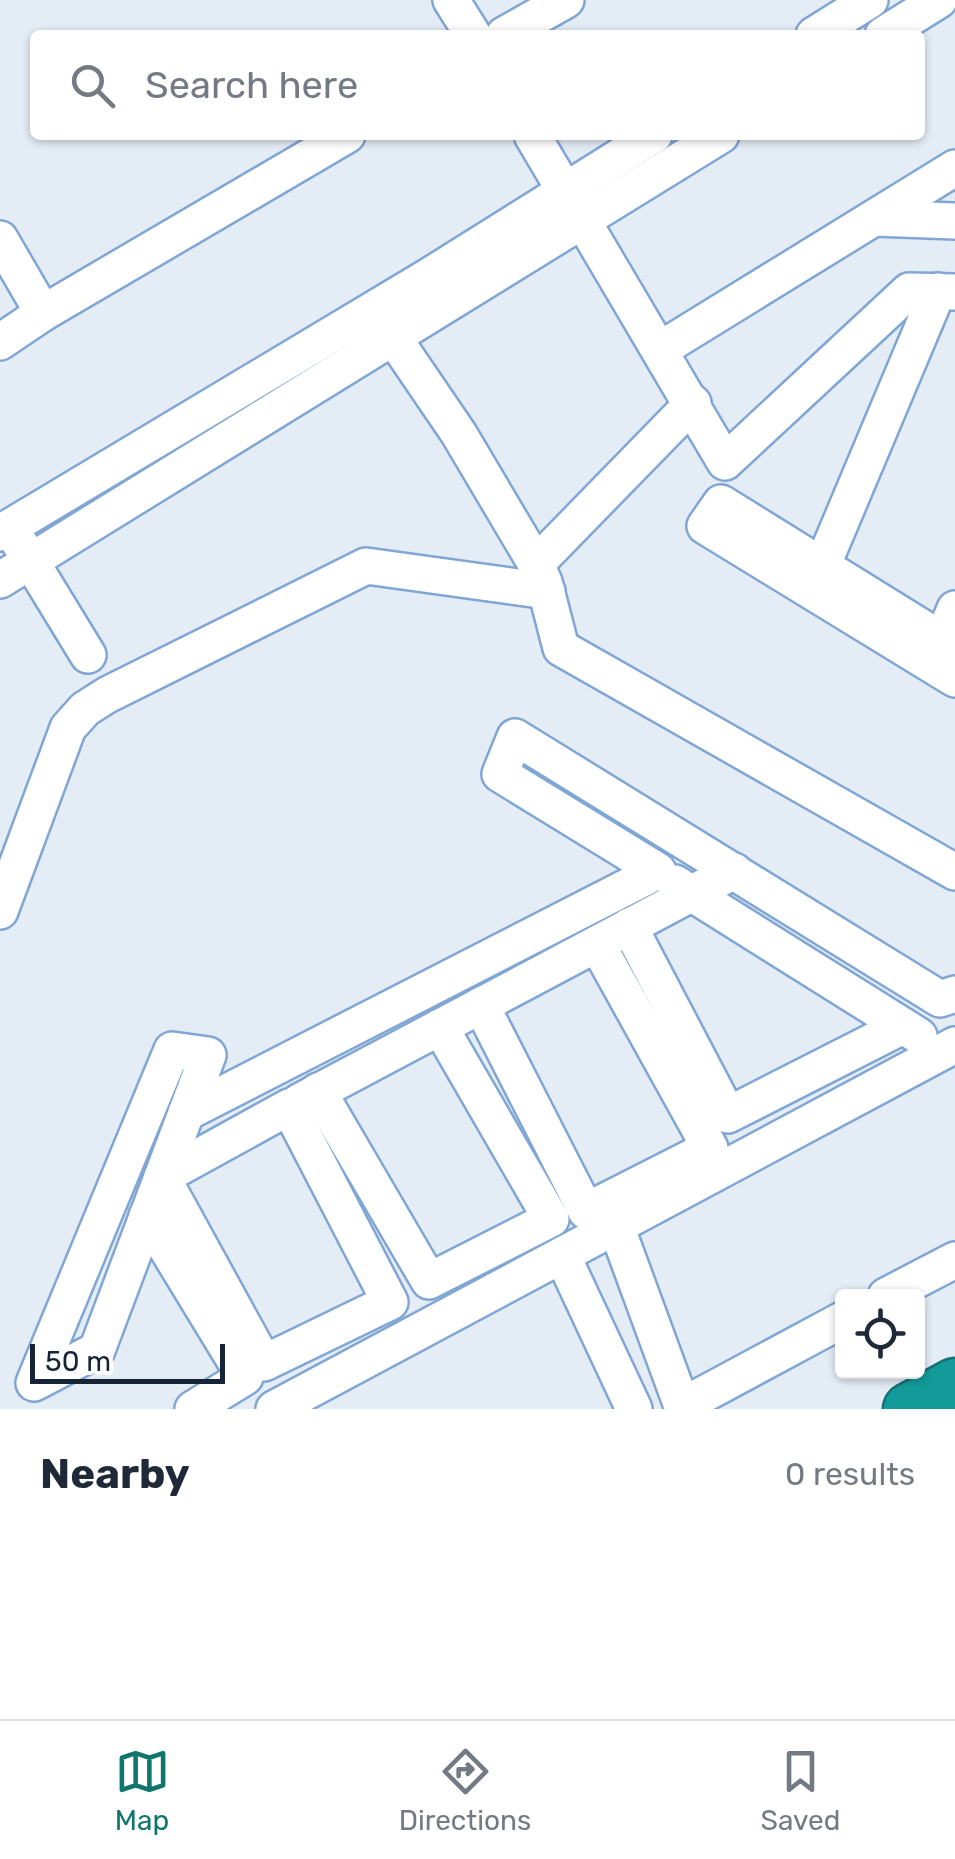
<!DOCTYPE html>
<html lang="en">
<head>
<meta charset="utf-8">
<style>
	:root { --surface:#fff; --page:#f2f2f3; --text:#1f2937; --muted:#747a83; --line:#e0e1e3; --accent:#0f766e }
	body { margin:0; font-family:Rubik,sans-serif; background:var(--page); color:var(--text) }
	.controls { position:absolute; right:30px; bottom:30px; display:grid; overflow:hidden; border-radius:10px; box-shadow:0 2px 8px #0004 }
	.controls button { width:90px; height:90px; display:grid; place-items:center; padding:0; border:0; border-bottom:2px solid var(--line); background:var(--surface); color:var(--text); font:50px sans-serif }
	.scale { position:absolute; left:30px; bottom:25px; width:195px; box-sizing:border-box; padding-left:10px; border:5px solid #152436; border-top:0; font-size:28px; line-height:35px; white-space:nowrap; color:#152436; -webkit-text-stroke:8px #fff; paint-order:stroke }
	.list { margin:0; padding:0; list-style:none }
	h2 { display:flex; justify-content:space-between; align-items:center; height:130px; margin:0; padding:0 40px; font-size:42px }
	h2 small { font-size:32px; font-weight:400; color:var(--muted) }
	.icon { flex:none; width:55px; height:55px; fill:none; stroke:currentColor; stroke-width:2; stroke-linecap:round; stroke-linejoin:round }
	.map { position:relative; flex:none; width:955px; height:1409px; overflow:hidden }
	.search { position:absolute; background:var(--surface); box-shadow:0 2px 8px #0004; left:30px; right:30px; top:30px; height:110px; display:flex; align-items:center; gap:25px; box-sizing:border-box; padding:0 35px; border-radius:10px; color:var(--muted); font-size:38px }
	.sheet { height:310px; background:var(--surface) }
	nav { display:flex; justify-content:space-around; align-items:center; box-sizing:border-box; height:140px; border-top:2px solid var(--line); background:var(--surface); font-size:28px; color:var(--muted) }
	nav a { display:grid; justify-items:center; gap:5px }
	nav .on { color:var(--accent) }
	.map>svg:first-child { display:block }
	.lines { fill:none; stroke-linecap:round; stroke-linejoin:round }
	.minor-casing { stroke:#80a6d5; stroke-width:40 }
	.highway-casing { stroke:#147177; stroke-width:55 }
	.minor { stroke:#fff; stroke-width:35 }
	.highway { stroke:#139b9a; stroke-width:50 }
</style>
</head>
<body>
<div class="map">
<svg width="955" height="1409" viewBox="0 0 955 1409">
	<rect width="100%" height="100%" fill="#e4ecf6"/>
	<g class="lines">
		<defs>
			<g id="minor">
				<polyline points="451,0 473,35"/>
				<polyline points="504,35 566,0"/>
				<polyline points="814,35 870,0"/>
				<polyline points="883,35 939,0"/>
				<polyline points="532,135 725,462 909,291 955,292"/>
				<polyline points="874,218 955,221"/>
				<polyline points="0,239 43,313"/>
				<polyline points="393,337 459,434 536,564 544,582 561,648 955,872"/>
				<polyline points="0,342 43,313 347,135"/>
				<polyline points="661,349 955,168"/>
				<polyline points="0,533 426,278 654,135"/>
				<polyline points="19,542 88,655"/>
				<polyline points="536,564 693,403"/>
				<polyline points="0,580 721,135"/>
				<polyline points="813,588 938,291"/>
				<polyline points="955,648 721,503 705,526 955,679"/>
				<polyline points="934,659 955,609"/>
				<polyline points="675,883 919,1036"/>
				<polyline points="0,911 68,728 85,709 107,695 366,566 547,591"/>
				<polyline points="629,926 728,1115 903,1026"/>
				<polyline points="481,1005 586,1211 710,1148 597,944"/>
				<polygon points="172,1050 208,1055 97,1350 34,1383"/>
				<polyline points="318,1091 429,1281 551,1219 440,1027"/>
				<polyline points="299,1102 734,871"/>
				<polygon points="289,1107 390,1302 264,1363 162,1177"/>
				<polyline points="186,1113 658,871 500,774 515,737 940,999 955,994"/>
				<polyline points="147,1216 245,1377 193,1409"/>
				<polyline points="616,1226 682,1406 842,1320"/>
				<polyline points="562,1255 634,1409"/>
				<polyline points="886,1296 955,1260"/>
				<polyline points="274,1409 955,1045"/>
			</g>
			<polyline id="highway" points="909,1409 955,1384"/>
		</defs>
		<use href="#minor" class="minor-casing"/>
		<use href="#highway" class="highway-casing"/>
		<use href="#minor" class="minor"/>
		<use href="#highway" class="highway"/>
	</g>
</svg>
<div class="controls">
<button><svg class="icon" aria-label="locate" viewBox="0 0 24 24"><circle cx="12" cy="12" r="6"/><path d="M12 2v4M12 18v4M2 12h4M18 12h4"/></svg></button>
</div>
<div class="scale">50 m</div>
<div class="search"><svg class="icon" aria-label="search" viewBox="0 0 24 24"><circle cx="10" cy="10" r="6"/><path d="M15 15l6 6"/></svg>Search here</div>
</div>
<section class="sheet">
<h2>Nearby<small>0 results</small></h2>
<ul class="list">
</ul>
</section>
<nav>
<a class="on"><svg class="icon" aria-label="map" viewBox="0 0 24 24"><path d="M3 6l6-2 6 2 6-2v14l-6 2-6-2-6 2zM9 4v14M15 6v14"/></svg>Map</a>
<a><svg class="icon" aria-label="directions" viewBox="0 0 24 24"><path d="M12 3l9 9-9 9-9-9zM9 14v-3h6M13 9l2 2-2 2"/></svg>Directions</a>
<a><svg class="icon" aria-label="saved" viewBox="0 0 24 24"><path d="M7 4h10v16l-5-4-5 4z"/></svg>Saved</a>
</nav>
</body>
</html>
